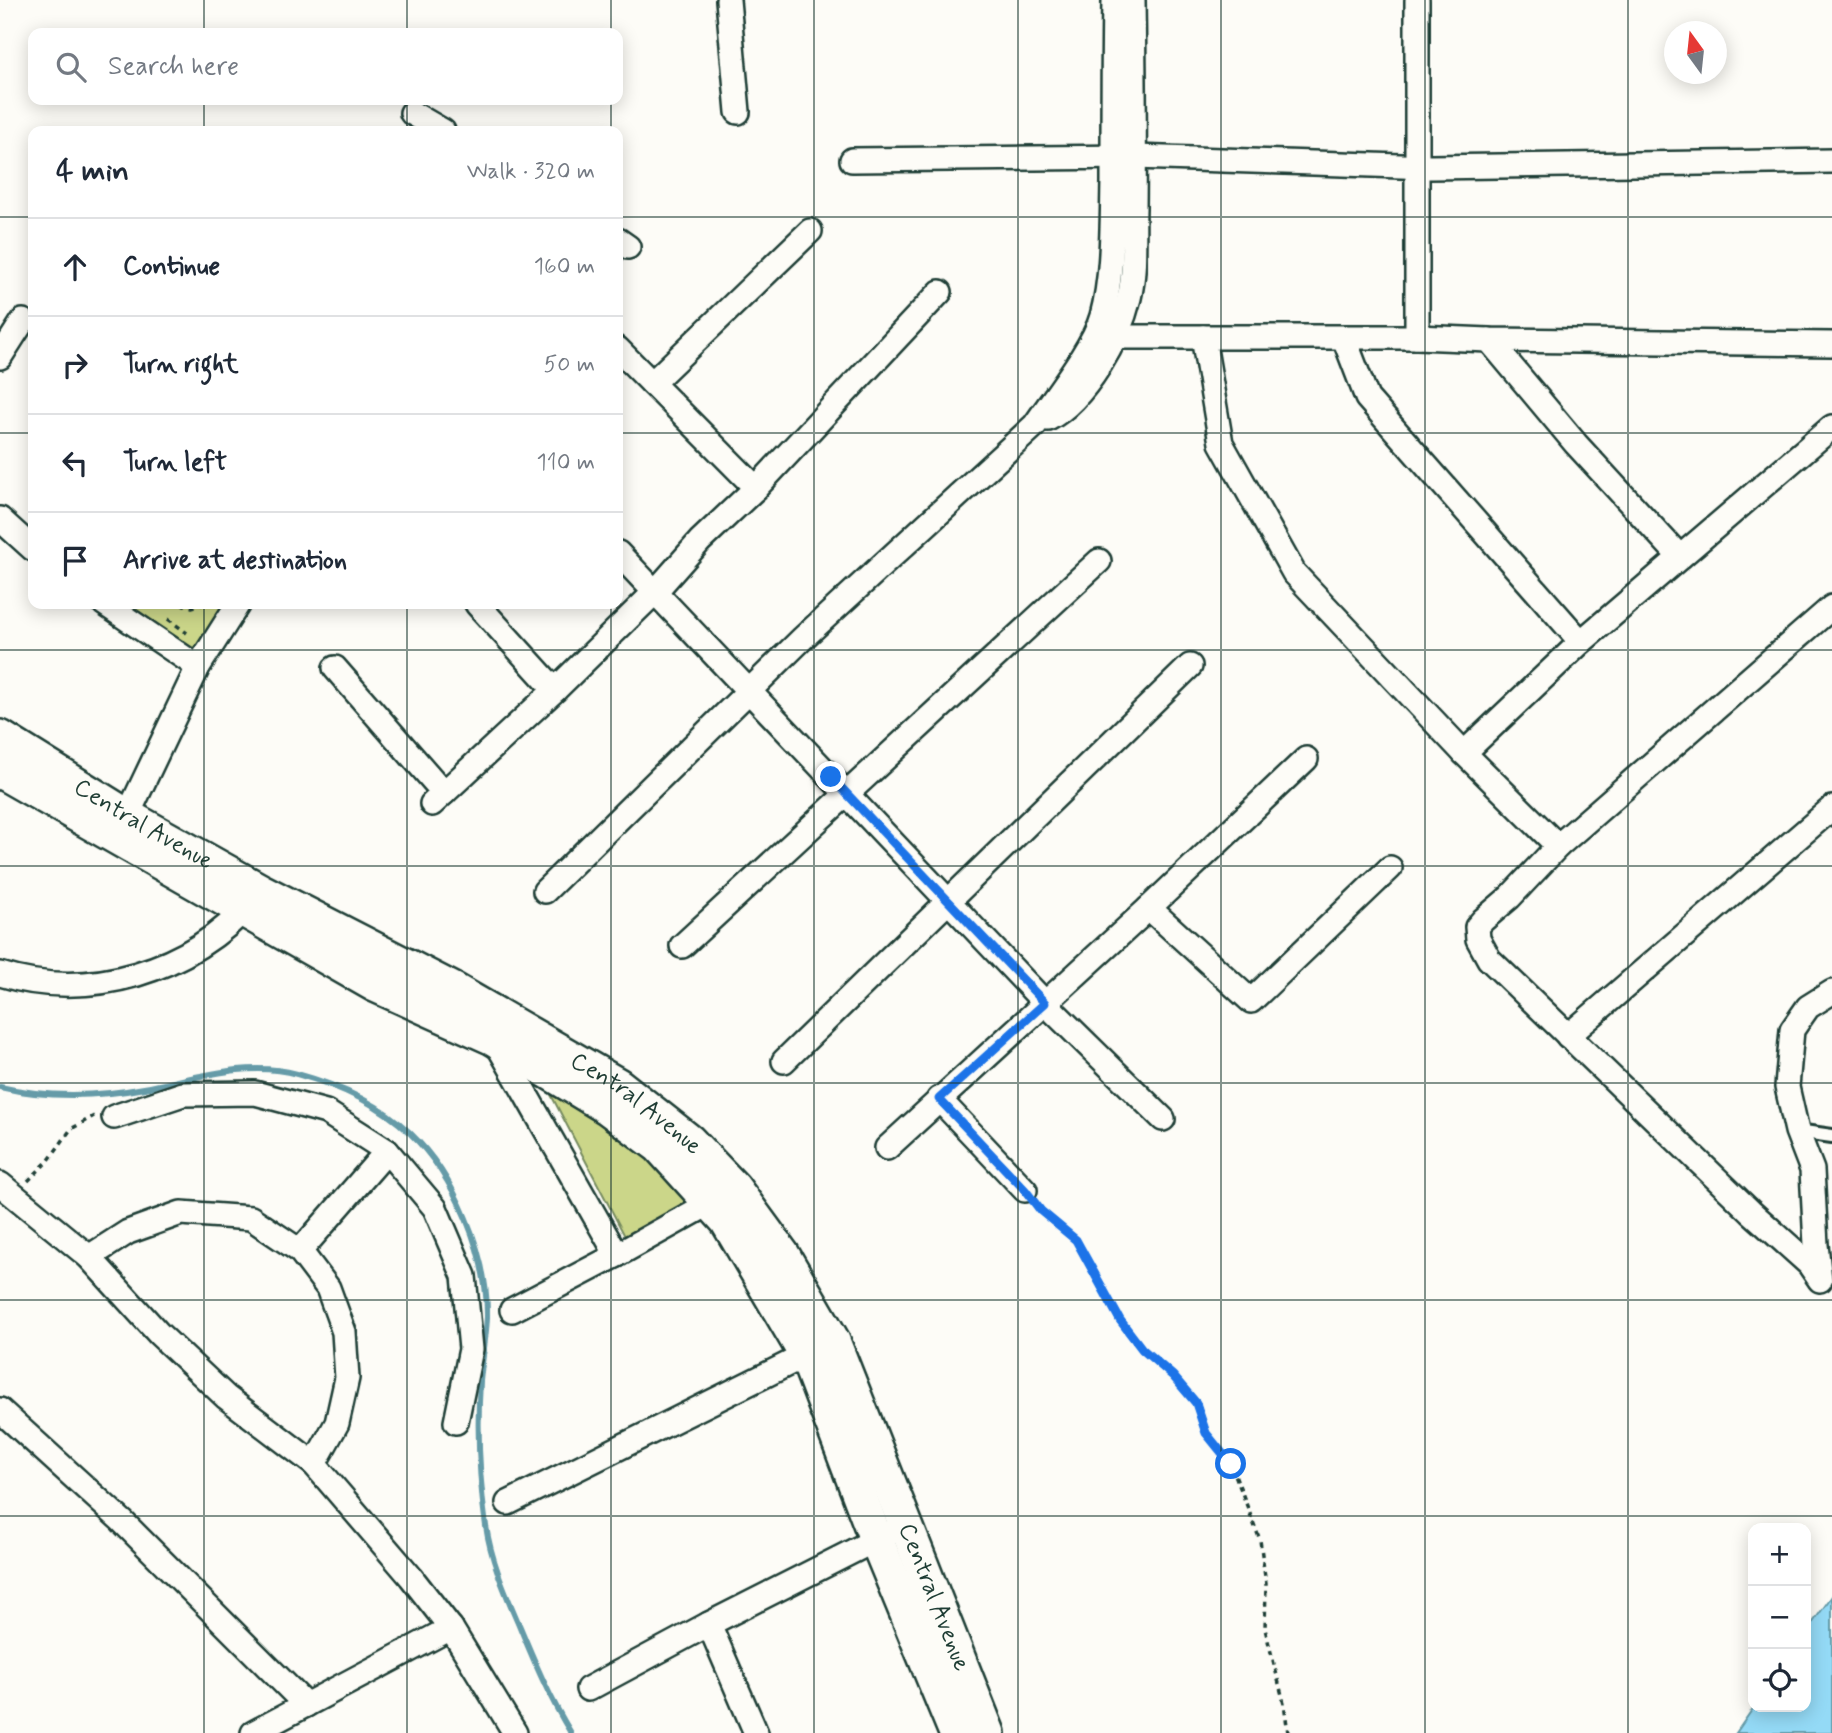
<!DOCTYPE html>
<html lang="en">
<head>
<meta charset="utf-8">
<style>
	:root { --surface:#fff; --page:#f6f6f7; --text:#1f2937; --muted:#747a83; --line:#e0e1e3 }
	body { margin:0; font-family:Mynerve,sans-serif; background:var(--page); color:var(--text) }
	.controls { position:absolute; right:21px; bottom:21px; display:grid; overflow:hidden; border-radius:14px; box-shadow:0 4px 18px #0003 }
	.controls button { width:63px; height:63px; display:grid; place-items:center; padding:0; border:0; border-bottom:2px solid var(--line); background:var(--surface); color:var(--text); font:35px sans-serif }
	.compass { position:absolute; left:1664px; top:21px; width:63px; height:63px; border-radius:50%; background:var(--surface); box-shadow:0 4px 18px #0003; rotate:345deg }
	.stop { position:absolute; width:21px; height:21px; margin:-16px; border:5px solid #1a73e8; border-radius:50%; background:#fff }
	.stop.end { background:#1a73e8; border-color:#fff; box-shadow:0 2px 7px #0008 }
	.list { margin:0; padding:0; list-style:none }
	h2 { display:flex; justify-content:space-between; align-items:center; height:91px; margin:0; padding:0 28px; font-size:30px }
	h2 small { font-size:23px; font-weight:400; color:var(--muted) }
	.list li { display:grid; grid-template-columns:46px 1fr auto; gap:21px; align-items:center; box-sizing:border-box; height:98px; padding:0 28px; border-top:2px solid var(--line) }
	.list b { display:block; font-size:26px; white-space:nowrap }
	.list em { font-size:23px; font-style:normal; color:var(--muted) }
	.icon { flex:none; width:38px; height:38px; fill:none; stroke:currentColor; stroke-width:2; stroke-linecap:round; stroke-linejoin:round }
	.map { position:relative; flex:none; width:1832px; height:1733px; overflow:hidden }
	.search { position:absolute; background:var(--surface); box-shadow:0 4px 18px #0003; left:28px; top:28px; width:595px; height:77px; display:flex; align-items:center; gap:18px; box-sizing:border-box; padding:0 24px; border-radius:14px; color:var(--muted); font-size:26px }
	.panel { position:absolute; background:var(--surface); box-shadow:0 4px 18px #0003; left:28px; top:126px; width:595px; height:483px; border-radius:14px }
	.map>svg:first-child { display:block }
	.green { fill:#cbd689; stroke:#758a5e; stroke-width:2 }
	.water { fill:#94daf6; stroke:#659ba8; stroke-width:2 }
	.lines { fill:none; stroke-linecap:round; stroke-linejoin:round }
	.stream { stroke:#659ba8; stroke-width:6 }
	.lane-casing { stroke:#1f3d34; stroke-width:18 }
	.street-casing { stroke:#1f3d34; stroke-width:28 }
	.secondary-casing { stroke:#1f3d34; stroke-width:38 }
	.path { stroke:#1f3d34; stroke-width:3.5; stroke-dasharray:5 5; stroke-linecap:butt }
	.lane { stroke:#fdfcf7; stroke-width:12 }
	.street { stroke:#fdfcf7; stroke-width:23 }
	.secondary { stroke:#fdfcf7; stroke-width:33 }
	.route { stroke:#1a73e8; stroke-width:9 }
	.grid { fill:none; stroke:#1f3d34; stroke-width:2; stroke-opacity:0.55 }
	.labels { text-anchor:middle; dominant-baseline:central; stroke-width:5; stroke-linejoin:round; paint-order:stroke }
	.street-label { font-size:24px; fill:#1f3d34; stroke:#fdfcf7 }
</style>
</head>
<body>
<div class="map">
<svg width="1832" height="1733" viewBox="0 0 1832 1733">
	<rect width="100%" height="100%" fill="#fdfcf7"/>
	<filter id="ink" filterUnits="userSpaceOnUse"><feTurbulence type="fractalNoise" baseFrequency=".0143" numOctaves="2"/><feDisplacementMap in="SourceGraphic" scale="14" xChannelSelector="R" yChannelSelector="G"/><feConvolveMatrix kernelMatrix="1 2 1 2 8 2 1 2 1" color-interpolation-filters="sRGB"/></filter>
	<g filter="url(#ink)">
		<g class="green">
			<polygon points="112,604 231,604 196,658"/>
			<polygon points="548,1089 634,1141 702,1201 628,1242"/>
		</g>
		<polygon class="water" points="1832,1596 1832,1733 1736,1733 1754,1707 1806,1707 1806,1632"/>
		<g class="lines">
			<path class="stream" d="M0,1087C46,1098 98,1097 144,1088C194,1079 246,1060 297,1074C337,1085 380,1104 410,1133C455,1176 488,1255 487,1317C486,1338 482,1360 480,1381C477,1428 479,1478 486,1526C491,1561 506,1594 520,1627C535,1663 550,1699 571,1733"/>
			<defs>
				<polyline id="lane" points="1797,1131 1832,1136"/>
				<g id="street">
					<polyline points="728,0 738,112"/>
					<polyline points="412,113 443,131"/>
					<polyline points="852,160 1135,157 1430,167 1832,161"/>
					<polyline points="618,240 628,247"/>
					<polyline points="1117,337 1417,337 1489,340 1832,344"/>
					<polyline points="1203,337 1221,443 1294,573 1464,753 1558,846 1832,607"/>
					<polyline points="1417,337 1417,0"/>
					<polyline points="1344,338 1367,398 1581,642"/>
					<polyline points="1489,340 1576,444 1680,557"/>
					<polyline points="618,349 756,488"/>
					<polyline points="0,357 23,321"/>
					<polyline points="652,383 810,231"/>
					<path d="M1048,419C1086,399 1119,339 1129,298C1136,269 1133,238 1134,208C1135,139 1134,69 1133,0"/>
					<polyline points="0,519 33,549"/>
					<polyline points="618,553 1045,1003 1163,1119"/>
					<polyline points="105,604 198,667"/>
					<polyline points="477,604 555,690"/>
					<polyline points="335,668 444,793"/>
					<polyline points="1464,753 1581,642 1832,427"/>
					<polyline points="432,804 555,690 655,592 700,541 756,488 940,292"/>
					<polyline points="122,827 198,667 238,604"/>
					<polyline points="1558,846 1510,897 1483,920 1477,927 1478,939 1489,959 1751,1212 1809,1264 1820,1280"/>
					<path d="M545,891L803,638L1035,425C1055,395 1093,348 1102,316C1113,277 1112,222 1113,182C1113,121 1113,61 1114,0"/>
					<polyline points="1149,908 1251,1001 1390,868"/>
					<polyline points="682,946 1099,561"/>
					<path d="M0,974C89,1002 191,971 252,901"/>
					<polyline points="1568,1036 1832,808"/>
					<polyline points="496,1042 617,1255"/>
					<polyline points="784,1061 1190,666"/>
					<polyline points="939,1099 1025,1190"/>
					<polyline points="114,1117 183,1094 255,1093 326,1112 387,1151 435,1208 464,1276 471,1349 456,1422"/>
					<polyline points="887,1148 1149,908 1306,759"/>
					<polyline points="0,1184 89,1257 159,1334 226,1397 314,1464 411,1577 451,1628 515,1733"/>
					<polyline points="300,1251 387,1151"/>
					<polyline points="89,1257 128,1232 181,1213 251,1218 300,1251 328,1288 344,1332 347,1378 337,1423 314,1464"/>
					<polyline points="1820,1279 1816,1245 1812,1170 1797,1131 1787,1087 1792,1030 1808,1007 1832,992"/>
					<polyline points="512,1310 617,1255 721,1197"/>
					<polyline points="0,1410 122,1521 306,1705"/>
					<polyline points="508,1503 818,1349"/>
					<polyline points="709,1624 756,1733"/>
					<polyline points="588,1689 709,1624 889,1533"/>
					<polyline points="253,1733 451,1628"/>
				</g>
				<g id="secondary">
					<path id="s1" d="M0,737L127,816L261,891L454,990L618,1085L689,1141L734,1188L783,1255L833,1341L988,1733"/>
					<polyline points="0,771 375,985 493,1038 608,1108 659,1146 727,1221 806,1355 876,1539 956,1733"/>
				</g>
			</defs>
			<use href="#lane" class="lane-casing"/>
			<use href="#street" class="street-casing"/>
			<use href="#secondary" class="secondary-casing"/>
			<g class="path">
				<polyline points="181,604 192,607 204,604"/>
				<polyline points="168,619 187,633"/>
				<polyline points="28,1181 49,1160 71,1129 94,1116"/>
				<polyline points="1037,1206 1076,1240 1120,1320 1142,1349 1173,1376 1196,1403 1206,1433 1231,1464 1260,1540 1266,1584 1265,1629 1284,1703 1288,1733"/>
			</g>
			<use href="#lane" class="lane"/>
			<use href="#street" class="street"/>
			<use href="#secondary" class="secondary"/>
		</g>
	</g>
	<g class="lines" filter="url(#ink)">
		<polyline class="route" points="831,777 1045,1003 939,1099 1025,1190 1041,1211 1076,1240 1120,1320 1142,1349 1173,1376 1196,1403 1206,1433 1231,1464"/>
	</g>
	<path class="grid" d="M204,0V33M407,0V33M611,0V33M814,0V1733M1018,0V1733M1221,0V1733M1425,0V1733M1628,0V1733M204,100V131M407,100V131M611,100V131M0,217H33M618,217H1832M0,433H33M618,433H1832M204,604V1733M407,604V1733M611,604V1733M0,650H1832M0,866H1832M0,1083H1832M0,1300H1832M0,1516H1832"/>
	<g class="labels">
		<g class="street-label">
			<text stroke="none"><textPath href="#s1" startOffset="168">Central Avenue</textPath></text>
			<text stroke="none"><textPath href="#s1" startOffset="735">Central Avenue</textPath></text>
			<text stroke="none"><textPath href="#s1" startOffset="1323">Central Avenue</textPath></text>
		</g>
	</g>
</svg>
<div class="controls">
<button>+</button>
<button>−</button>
<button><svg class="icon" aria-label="locate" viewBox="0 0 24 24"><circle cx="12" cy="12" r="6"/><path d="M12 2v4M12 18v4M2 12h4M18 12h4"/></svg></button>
</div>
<svg class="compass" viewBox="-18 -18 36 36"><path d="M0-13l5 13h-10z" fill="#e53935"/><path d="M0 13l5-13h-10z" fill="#747a83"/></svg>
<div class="stop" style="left:1231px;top:1464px"></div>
<div class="stop end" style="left:831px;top:777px"></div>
<div class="search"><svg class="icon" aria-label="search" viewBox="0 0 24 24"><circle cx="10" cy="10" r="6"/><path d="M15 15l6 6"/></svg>Search here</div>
<section class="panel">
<h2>4 min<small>Walk · 320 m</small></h2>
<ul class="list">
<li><svg class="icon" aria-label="ahead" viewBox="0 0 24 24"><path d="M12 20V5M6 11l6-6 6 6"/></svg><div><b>Continue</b></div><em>160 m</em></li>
<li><svg class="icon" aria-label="right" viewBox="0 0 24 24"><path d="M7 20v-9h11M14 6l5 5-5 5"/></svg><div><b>Turn right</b></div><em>50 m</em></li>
<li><svg class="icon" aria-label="left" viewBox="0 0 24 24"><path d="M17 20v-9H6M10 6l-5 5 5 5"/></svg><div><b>Turn left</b></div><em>110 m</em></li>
<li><svg class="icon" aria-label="arrive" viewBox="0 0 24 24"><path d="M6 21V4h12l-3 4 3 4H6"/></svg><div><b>Arrive at destination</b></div></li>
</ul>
</section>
</div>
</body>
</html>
